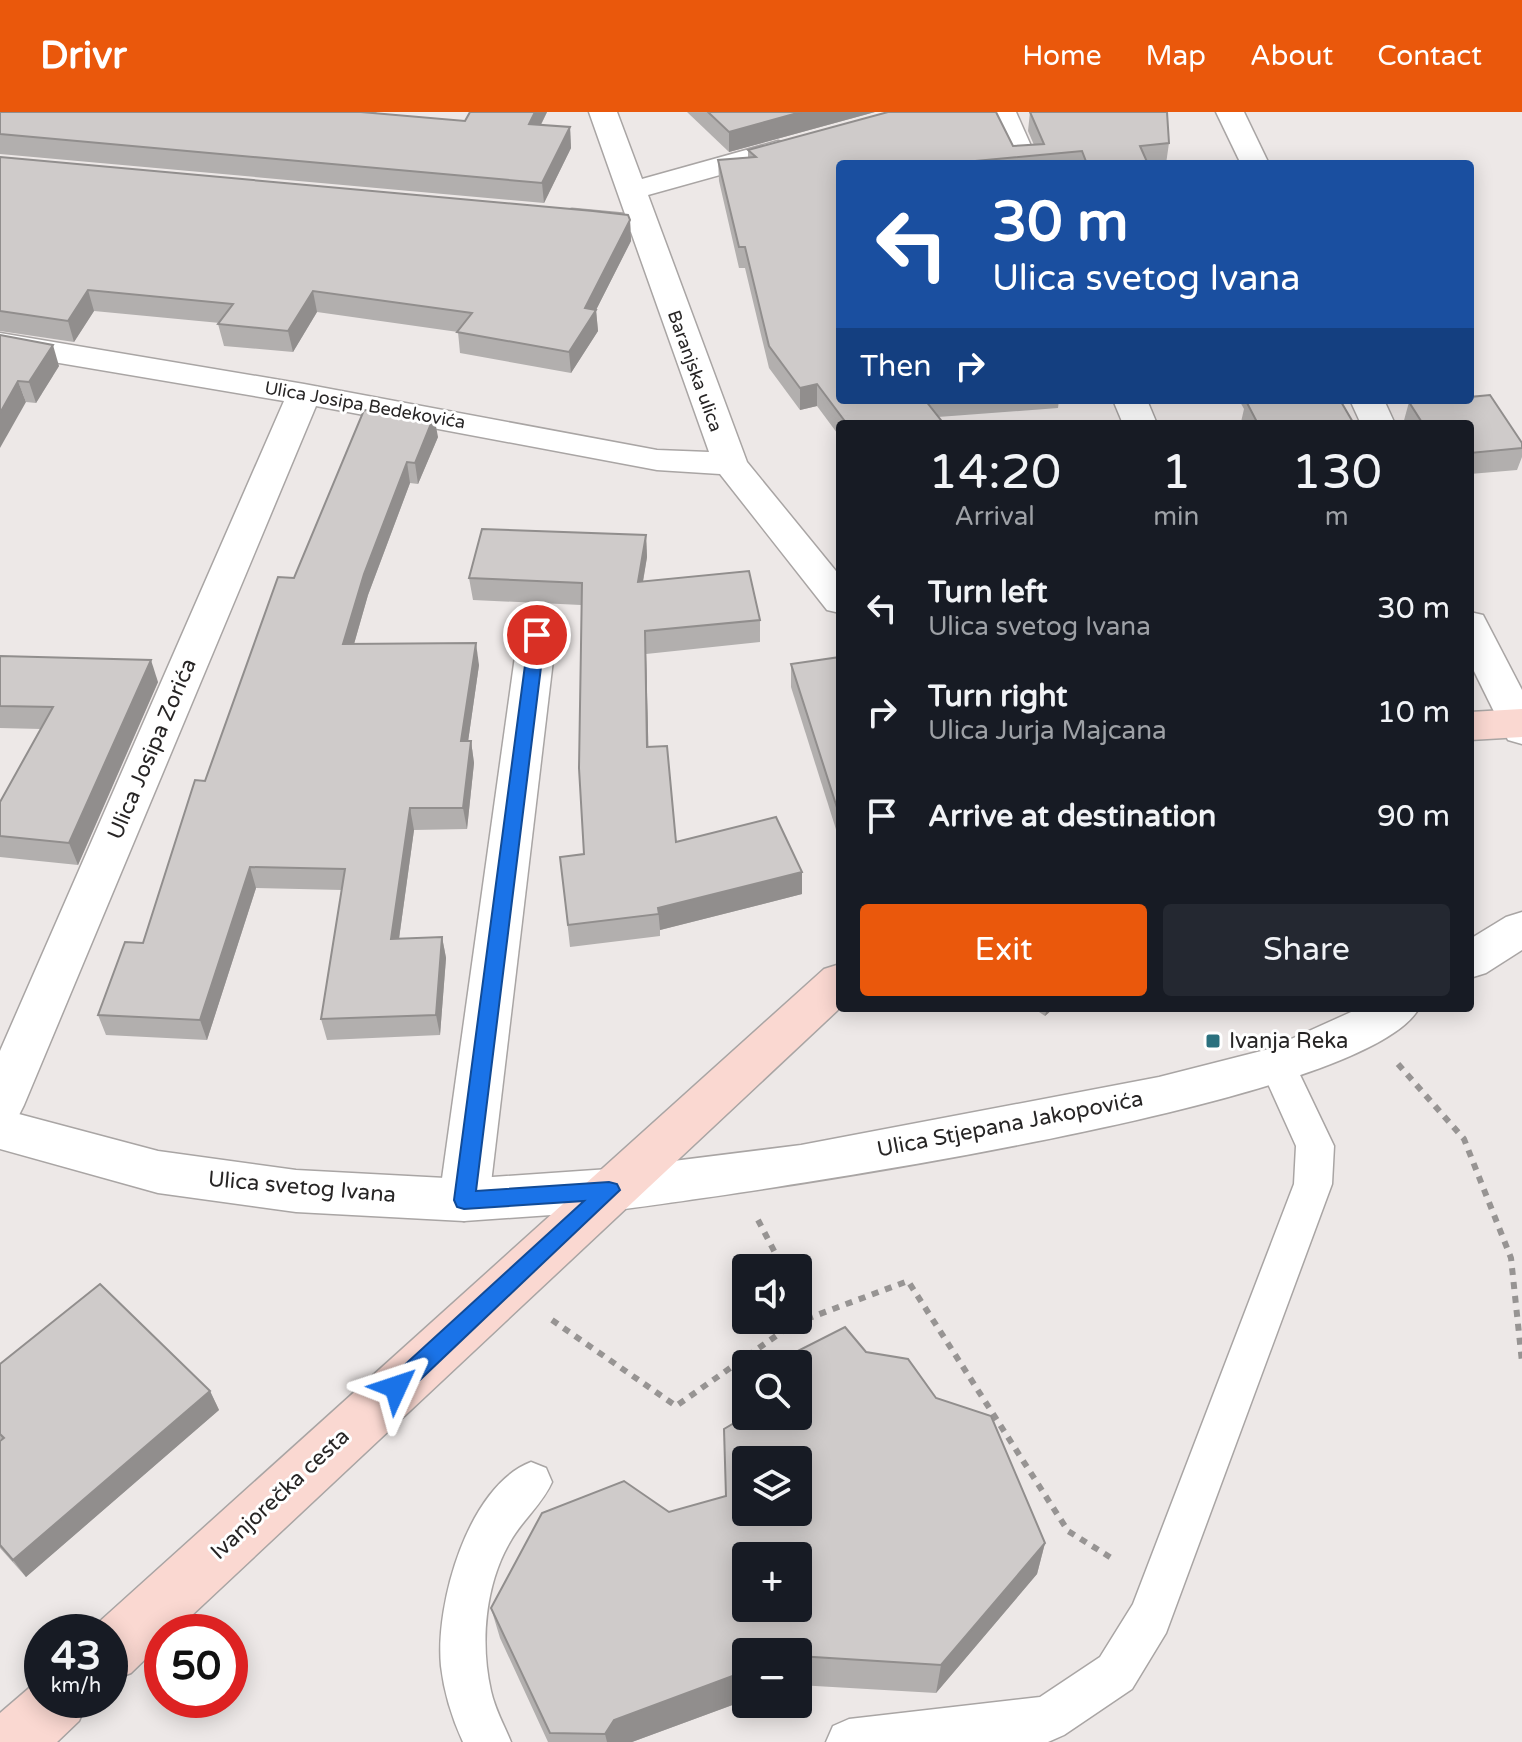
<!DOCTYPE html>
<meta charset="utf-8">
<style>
:root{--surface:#171b24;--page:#242831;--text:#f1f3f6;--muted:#9ea1a6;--accent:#ea580c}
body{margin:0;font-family:"Varela Round",sans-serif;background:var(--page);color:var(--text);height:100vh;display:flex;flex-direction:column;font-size:30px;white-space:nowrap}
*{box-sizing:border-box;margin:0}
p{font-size:26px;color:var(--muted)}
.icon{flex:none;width:44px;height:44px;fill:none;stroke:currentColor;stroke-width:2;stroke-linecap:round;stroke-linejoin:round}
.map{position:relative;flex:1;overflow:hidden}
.panel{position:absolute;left:836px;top:308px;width:638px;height:592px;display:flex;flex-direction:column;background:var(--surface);border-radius:8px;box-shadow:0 4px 20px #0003}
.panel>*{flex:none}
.top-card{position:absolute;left:836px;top:48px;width:638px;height:244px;border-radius:8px;box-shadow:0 4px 20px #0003;background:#1a4fa0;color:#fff;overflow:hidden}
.tools{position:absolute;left:732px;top:1142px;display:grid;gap:16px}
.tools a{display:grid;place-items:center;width:80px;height:80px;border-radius:8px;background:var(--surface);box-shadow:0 4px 20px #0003;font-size:40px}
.speed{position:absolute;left:24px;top:1502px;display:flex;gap:16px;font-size:40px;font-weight:700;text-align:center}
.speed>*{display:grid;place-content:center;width:104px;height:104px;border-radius:50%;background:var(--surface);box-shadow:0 4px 20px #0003;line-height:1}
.speed small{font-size:20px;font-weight:400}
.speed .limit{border:12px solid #d22;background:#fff;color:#111}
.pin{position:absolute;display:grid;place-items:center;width:68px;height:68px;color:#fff;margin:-34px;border:4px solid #fff;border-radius:50%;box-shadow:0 2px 8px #0007}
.me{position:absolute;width:88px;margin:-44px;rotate:48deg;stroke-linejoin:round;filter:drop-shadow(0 0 6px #0008)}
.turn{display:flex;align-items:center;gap:28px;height:168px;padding:0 24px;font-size:36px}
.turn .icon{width:104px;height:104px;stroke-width:2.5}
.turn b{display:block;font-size:56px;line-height:68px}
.then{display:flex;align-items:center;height:76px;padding:0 24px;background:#0003;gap:16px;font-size:30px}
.eta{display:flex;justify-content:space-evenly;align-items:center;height:136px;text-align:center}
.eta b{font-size:48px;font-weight:600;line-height:56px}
.primary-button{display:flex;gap:16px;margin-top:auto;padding:16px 24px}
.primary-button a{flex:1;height:92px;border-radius:8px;background:var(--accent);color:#fff;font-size:32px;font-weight:600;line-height:92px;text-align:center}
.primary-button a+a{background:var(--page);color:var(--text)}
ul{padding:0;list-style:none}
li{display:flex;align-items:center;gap:24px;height:104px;padding:0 24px}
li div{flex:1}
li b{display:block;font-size:30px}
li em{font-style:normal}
header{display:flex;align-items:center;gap:48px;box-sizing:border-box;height:112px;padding:0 40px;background:var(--accent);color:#fff}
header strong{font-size:38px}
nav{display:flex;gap:44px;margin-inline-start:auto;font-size:28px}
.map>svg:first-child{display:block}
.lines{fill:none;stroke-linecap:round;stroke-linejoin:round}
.service-casing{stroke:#a9a5a4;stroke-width:3}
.minor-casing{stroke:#a9a5a4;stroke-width:3}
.tertiary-casing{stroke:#a9a5a4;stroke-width:3}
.secondary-casing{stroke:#a9a5a4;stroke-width:3}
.path{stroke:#979493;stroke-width:6;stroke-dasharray:7 7;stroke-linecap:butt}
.service{fill:#fff;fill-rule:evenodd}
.minor{fill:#fff;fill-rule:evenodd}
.tertiary{fill:#fff;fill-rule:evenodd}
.secondary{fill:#fad8d1;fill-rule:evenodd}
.wall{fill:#b2afae}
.shaded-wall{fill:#918e8d}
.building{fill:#cfcbca;stroke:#918e8d;stroke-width:2;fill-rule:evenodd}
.route{fill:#1a73e8;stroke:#114b97;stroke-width:2}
.poi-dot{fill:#2a707e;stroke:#fff;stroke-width:3}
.labels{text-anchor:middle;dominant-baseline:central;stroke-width:6;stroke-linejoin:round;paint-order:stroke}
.far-street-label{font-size:18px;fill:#272525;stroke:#fff}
.street-label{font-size:22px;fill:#272525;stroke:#fff}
.poi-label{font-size:22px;fill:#272525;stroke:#fff;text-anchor:start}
</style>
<header>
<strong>Drivr</strong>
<nav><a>Home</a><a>Map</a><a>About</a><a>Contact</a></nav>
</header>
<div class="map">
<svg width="1522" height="1630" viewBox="0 0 1522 1630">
<rect width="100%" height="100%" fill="#ede8e7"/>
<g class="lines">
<defs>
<g id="service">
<polygon points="1278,939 1291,944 1334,1034 1332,1072 1166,1521 1132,1577 1064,1623 1048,1630 826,1630 833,1614 849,1607 1040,1585 1100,1545 1133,1492 1294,1072 1296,1034 1260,954 1265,944"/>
<path d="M 531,1350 L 546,1356 L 552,1370 C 542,1393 522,1408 510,1430 C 485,1473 480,1531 491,1579 C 495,1597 504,1613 511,1630 L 463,1630 C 452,1606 444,1580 441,1554 C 435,1492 468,1374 531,1350 Z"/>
</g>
<g id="minor">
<polygon points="589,0 617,0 642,67 778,29 788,32 792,38 788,44 648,83 747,350 840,464 840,501 827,498 720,362 657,358 316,294 24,993 17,1007 0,1012 0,939 284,289 0,241 0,221 304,272 657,338 709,340 631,120 561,112 557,106 561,100 572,97 625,102"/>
<polygon points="988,0 1016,0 1039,52 1011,52"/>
<polygon points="1216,0 1244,0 1269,52 1241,52"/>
<polygon points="1113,288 1147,288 1157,312 1123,312"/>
<polygon points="1350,288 1384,288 1395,312 1361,312"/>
<polygon points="1470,500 1483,503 1522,578 1522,632 1508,628 1470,551"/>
<polygon points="537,511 550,514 556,523 489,1088 481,1103 464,1109 447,1103 439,1088 518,523 524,514"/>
<polygon points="1522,800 1522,838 1486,861 1470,866 1470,827 1506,805"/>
<path d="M 1360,896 L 1419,896 C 1366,995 738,1082 609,1099 L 592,1093 L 584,1078 L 592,1063 L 609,1057 L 801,1033 L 1159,965 L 1269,937 Z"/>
</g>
<polygon id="tertiary" points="0,997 158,1039 296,1058 464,1067 609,1057 626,1063 634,1078 626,1093 609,1099 464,1109 296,1100 158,1081 0,1037"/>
<g id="secondary">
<polygon points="1522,597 1522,625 1470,628 1470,600"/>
<polygon points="840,852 840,896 174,1520 162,1520 162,1531 131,1561 110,1569 110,1520 89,1519 824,857"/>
<polygon points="42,1565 42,1588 88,1588 79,1609 57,1630 0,1630 0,1601"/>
</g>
</defs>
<!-- service casing -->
<use href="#service" class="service-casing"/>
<!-- minor casing -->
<use href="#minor" class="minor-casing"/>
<!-- tertiary casing -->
<use href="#tertiary" class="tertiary-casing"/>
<!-- secondary casing -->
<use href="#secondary" class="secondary-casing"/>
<!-- path -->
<g class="path">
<polyline points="1398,952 1464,1027 1511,1146 1522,1250"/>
<polyline points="758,1108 783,1156"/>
<polyline points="798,1185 809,1206"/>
<polyline points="552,1208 676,1294 793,1212 908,1169 1068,1419 1113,1447"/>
</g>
<!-- service -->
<use href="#service" class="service"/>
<!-- minor -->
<use href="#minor" class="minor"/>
<!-- tertiary -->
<use href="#tertiary" class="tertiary"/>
<!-- secondary -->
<use href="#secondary" class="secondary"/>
</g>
<!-- wall -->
<g class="wall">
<polygon points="0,0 377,0 376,1 465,9 470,0 547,0 541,13 570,15 571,36 544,91 0,42"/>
<polygon points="687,0 875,0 729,40"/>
<polygon points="1030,0 1169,31 1166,52 840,52 840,288 1059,288 1058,296 938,305 944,312 840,312 840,325 817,294 800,298 769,256 745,156 739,156 719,69 718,48 748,45 748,38 1013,34 1034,33 1028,19"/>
<polygon points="0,45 630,108 631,129 596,198 598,219 571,261 460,241 458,220 317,200 293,240 224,234 218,212 220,211 94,199 74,230 0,219"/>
<polygon points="0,223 59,254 36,291 26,290"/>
<polygon points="1239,288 1340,288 1354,312 1242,312 1241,310 1244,297"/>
<polygon points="1409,290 1522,331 1522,345 1517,358 1470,362 1470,312 1403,312"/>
<polygon points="364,298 438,325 418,372 410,371 368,483 354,532 479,553 468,629 471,629 474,651 467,717 414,718 399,827 442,825 446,846 440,923 327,928 321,907 342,778 256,776 207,928 106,923 98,903 143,831 205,669 294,466"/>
<polygon points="646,423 647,445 643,470 760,508 760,530 646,542 648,635 676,730 802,782 660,818 660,824 570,835 560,745 584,742 581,493 473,488 469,466"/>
<polygon points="0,544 158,570 78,753 0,745 0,690 41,617 0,616"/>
<polygon points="840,545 840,730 791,575 791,552"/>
<polygon points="1033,896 1054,896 1045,904"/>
<polygon points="866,1240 936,1286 1045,1431 1037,1462 936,1581 798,1573 798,1540 746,1540 746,1588 632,1630 548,1630 500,1526 491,1496 669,1400 726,1384 798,1304 798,1252 774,1252 774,1251"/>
<polygon points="0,1252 210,1279 219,1298 26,1465 0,1436 0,1329 1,1328 0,1327"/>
</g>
<!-- shaded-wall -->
<g class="shaded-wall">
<polygon points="535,0 547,0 531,32 529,12"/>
<polygon points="801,0 875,0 729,40 729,20"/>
<polygon points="570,15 571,36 544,91 542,71"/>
<polygon points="630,108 631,129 596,198 598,219 571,261 569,240 585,196"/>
<polygon points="88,178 94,199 74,230 68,209"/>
<polygon points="313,179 317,200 293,240 288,219"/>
<polygon points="53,233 59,254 36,291 29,270"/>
<polygon points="18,269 26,290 0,336 0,301"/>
<polygon points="817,272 817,294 800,298 800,276"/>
<polygon points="434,304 438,325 418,372 415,351"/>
<polygon points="407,350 410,371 368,483 348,553 343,532 364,462"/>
<polygon points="646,423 647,445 639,492 638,470"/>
<polygon points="645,519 646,542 649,657 647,635"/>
<polygon points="476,531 479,553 465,651 461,629"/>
<polygon points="151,548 158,570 78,753 69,731"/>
<polygon points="471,629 474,651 467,717 463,696"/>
<polygon points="410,696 414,718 396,848 391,827"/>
<polygon points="250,755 256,776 207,928 200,908"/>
<polygon points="802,760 802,782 660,818 658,796"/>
<polygon points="442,825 446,846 440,923 436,903"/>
<polygon points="1047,896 1054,896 1045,904"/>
<polygon points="210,1279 219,1298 26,1465 13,1448"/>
<polygon points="1045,1431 1037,1462 936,1581 941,1553"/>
<polygon points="746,1559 746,1588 632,1630 607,1630 605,1622 614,1608"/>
</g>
<!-- building -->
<g class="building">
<polygon points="0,0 361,0 465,9 470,0 535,0 529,12 570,15 542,71 0,22"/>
<polygon points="708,0 801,0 729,20"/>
<polygon points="888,0 996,0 1013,34 1044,32 1030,0 1167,0 1169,31 1140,34 1148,52 1087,52 1082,39 943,52 840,52 840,288 925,288 944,312 847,312 817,272 800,276 769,234 745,135 739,135 718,48 756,45 748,38"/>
<polygon points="0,45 593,99 628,103 630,108 585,196 596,198 569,240 457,220 472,201 313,179 288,219 218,212 233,192 88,178 68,209 0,199"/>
<polygon points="0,223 53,233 29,270 18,269 0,301"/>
<polygon points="1490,283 1522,331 1522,336 1470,341 1470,312 1423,312 1409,290 1430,288 1470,288 1470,285"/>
<polygon points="1340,288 1354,312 1258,312 1246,289"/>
<polygon points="364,298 434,304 415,351 407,350 364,462 343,532 476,531 461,629 471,629 463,696 410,696 391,827 442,825 436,903 321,907 345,757 250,755 200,908 98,903 125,830 143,831 195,668 205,669 278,465 294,466"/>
<polygon points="482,417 646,423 638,470 749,459 760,508 645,519 647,635 667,634 676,730 776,705 802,760 658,796 659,802 568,813 560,745 584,742 579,656 582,471 469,466"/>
<polygon points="0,544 151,548 69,731 0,724 0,690 53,595 0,594"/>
<polygon points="840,545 840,705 791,552"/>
<polygon points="100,1172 210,1279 13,1448 0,1433 0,1329 4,1326 0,1322 0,1252"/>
<path d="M 845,1215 L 866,1240 L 908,1247 L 936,1286 L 991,1304 L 1045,1431 L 941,1553 L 798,1544 L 798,1540 L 746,1540 L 746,1559 L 614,1608 L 605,1622 L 550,1621 L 491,1496 L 542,1401 L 624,1369 L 669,1400 L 726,1384 L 724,1317 L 746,1304 L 798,1304 L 798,1252 L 775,1252 L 774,1251 ZM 746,1348 L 798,1348 L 798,1400 L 746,1400 ZM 746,1444 L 798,1444 L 798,1496 L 746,1496 Z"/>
</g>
<!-- route -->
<polygon class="route" points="537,517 545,523 476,1079 609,1070 617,1072 620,1078 404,1283 396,1285 388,1283 385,1275 388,1268 584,1089 464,1097 457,1095 454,1088 529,523"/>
<!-- markers -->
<rect class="poi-dot" x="1205" y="921" width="16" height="16" rx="4"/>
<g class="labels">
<!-- far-street labels -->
<g class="far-street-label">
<text transform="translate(695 259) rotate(70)">Baranjska ulica</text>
<text transform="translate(365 293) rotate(10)">Ulica Josipa Bedekovića</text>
</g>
<!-- street labels -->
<g class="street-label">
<text transform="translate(152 637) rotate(-67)">Ulica Josipa Zorića</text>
<text transform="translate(1010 1012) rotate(-11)">Ulica Stjepana Jakopovića</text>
<text transform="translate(302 1075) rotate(5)">Ulica svetog Ivana</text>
<text transform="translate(280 1382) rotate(-43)">Ivanjorečka cesta</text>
</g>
<!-- poi labels -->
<g class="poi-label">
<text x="1229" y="929">Ivanja Reka</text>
</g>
</g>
</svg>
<div class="tools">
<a><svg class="icon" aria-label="sound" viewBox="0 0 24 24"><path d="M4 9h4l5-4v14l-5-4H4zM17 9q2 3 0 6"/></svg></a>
<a><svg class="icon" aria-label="search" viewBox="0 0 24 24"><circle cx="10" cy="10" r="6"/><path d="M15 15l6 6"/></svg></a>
<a><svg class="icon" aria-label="layers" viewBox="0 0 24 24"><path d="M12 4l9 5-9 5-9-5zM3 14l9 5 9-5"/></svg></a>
<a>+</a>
<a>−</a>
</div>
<div class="speed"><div>43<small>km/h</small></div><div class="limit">50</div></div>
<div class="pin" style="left:537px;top:523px;background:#d93025"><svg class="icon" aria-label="arrive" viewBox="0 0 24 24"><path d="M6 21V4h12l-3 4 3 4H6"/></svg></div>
<svg class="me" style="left:396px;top:1275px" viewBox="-20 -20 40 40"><path d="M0-17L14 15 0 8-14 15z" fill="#1a73e8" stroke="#fff" stroke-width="4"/></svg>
<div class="top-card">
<div class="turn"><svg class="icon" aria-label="left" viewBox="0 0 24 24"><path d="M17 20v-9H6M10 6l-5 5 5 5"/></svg><div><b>30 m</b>Ulica svetog Ivana</div></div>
<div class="then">Then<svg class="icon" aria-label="right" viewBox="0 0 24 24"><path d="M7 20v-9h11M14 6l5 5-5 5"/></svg></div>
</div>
<section class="panel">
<div class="eta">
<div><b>14:20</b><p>Arrival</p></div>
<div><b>1</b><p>min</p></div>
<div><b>130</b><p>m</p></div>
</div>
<ul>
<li><svg class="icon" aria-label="left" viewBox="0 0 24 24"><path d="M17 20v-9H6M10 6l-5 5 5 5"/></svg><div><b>Turn left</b><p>Ulica svetog Ivana</p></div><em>30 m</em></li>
<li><svg class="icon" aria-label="right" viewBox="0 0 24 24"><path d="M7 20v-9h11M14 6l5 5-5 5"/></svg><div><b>Turn right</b><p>Ulica Jurja Majcana</p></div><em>10 m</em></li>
<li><svg class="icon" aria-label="arrive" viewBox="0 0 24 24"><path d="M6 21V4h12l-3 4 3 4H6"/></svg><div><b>Arrive at destination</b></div><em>90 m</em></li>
</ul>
<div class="primary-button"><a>Exit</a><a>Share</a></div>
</section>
</div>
